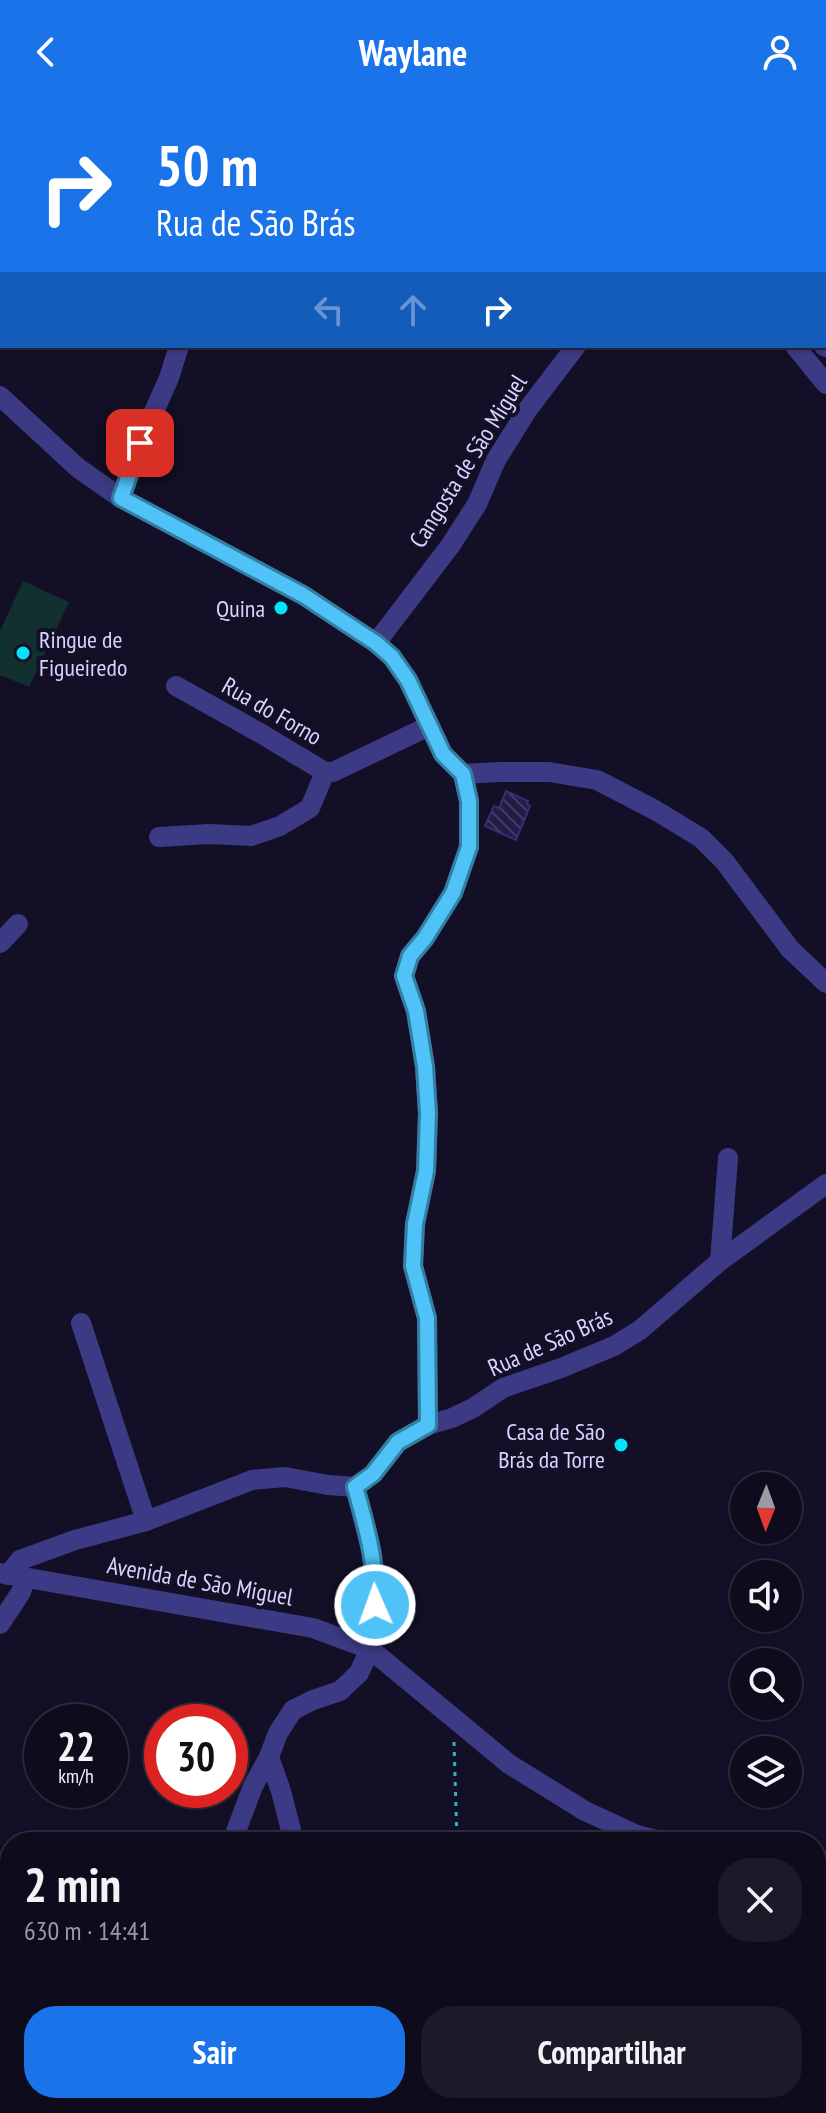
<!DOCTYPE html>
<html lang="pt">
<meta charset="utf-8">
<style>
:root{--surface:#0e0b1c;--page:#1c1929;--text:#f1f3f6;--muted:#9b9ba3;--line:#2e2b3b;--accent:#1a73e8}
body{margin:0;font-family:"PT Sans Narrow",sans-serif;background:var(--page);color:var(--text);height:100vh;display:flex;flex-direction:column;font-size:30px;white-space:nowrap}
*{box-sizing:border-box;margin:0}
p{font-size:26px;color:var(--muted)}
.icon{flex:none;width:44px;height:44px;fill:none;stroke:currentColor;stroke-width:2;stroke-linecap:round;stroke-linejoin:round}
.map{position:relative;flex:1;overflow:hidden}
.details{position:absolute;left:0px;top:1728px;width:826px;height:282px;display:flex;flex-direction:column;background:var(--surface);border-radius:32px 32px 0 0;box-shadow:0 2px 6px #0004,0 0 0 2px var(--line)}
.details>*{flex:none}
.banner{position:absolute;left:0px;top:0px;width:826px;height:244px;box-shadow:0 2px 6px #0004,0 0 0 2px var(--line);background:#1a73e8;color:#fff;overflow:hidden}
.needle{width:52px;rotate:181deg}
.buttons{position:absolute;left:730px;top:1368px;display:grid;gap:16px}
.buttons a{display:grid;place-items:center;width:72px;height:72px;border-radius:50%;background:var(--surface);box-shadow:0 2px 6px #0004,0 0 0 2px var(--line);font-size:40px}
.speed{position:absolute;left:24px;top:1600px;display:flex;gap:16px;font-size:40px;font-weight:700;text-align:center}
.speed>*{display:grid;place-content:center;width:104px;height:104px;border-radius:50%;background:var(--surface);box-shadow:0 2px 6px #0004,0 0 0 2px var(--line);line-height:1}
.speed small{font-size:20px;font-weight:400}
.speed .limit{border:12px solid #d22;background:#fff;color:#111}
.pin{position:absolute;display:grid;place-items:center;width:68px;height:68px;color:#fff;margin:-34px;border-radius:16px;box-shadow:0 4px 12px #0006}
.me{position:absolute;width:88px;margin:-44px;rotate:358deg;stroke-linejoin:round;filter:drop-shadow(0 0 6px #0008)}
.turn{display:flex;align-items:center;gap:28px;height:168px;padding:0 24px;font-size:36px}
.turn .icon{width:104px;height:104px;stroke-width:2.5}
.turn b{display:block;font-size:56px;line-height:68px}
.lanes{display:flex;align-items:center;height:76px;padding:0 24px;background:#0003;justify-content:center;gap:40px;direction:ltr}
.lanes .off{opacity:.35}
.round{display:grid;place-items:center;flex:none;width:84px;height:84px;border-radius:32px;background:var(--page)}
.head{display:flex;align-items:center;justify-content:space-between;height:136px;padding:0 24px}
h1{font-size:48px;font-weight:700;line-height:60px}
.button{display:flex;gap:16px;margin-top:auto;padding:16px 24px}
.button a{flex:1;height:92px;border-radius:32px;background:var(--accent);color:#fff;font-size:32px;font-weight:700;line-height:92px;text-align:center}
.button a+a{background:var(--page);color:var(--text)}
header{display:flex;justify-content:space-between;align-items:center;height:104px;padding:0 24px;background:var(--accent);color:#fff;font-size:36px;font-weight:700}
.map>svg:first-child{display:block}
.green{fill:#12302f}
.forest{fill:url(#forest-firs)}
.building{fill:url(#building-back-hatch);stroke:#3b2d73;stroke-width:2}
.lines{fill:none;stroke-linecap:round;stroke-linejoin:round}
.path{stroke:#2fb8b0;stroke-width:3;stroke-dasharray:4 6;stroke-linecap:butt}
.minor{stroke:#3d3a85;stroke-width:20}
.highway{stroke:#ff4fa3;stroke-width:24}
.route-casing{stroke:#337fa1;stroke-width:20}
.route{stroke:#4fc3f7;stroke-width:14}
.poi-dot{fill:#00e5ff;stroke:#130f26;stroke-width:3}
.labels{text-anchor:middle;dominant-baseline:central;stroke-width:8;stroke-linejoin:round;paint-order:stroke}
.street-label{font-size:24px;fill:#d9d4ff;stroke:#130f26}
.poi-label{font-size:24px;fill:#d9d4ff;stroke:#130f26;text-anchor:end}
</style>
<header><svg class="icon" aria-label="back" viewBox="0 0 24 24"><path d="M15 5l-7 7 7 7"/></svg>Waylane<svg class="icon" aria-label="person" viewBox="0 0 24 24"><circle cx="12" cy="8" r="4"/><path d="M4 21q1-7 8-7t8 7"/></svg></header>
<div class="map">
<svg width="826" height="2009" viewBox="0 0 826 2009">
<defs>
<pattern id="forest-firs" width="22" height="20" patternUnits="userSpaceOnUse" patternTransform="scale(2)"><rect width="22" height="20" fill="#12302f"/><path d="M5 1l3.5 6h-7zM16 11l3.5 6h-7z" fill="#344d4e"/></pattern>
<pattern id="building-back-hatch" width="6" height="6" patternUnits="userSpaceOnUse" patternTransform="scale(2)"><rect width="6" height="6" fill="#241b47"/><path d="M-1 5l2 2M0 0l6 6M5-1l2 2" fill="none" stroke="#433b63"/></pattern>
</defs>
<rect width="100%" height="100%" fill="#130f26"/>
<!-- green -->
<polygon class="green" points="23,477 69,498 29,583 0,571 0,527"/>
<!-- forest -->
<polygon class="forest" points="816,1780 826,1781 826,2009 451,2009 458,2000 816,2000"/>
<!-- building -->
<polygon class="building" points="506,687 528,697 527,700 530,702 516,736 485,722 494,702 499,704"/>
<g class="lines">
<!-- path -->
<g class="path">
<polyline points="454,1638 457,1738"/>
<polyline points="412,2000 414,2009"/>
</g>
<!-- minor -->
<g class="minor">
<polyline points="227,0 230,2"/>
<polyline points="553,0 557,2"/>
<polyline points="433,2 443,0"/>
<polyline points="795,242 826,280"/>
<polyline points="824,242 826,243"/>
<polyline points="0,292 78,364 121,394 303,491 376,539 392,553 408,576 443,650 463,670 469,697 469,743 453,789 425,834 410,852 404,872 416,907 425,963 428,1009 426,1067 415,1120 413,1162 427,1214 428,1321"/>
<polyline points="121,394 140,339 169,274 179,242"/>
<polyline points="376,539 450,442 477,400 496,356 528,305 576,242"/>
<polyline points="176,582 260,629 325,668 333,668 429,622"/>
<polyline points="463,670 500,668 549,668 597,676 655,706 701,734 725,758 790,845 826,879"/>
<polyline points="159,733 209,730 251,732 280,722 310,704 325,668"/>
<polyline points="0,839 18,820"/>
<polyline points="720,1157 728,1054"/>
<polyline points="81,1219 146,1417"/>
<polyline points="0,1469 313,1524 370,1545 509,1660 585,1707 637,1731 664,1738"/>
<polyline points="8,1471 20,1456 75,1436 146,1417 252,1376 285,1373 328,1381 355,1383 373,1370 398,1338 428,1321 452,1314 473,1304 503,1284 561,1264 614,1242 640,1226 720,1157 826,1080"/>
<polyline points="0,1520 21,1488 26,1474"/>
<polyline points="269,1653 281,1687 294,1738"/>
<polyline points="232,1738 253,1682 269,1653 278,1629 293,1606 313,1596 340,1587 359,1569 370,1545 374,1520 376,1482 372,1449 355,1383"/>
<polyline points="816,1773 826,1775"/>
<polyline points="221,2000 230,2009"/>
<polyline points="98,2009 103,2000"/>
</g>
<!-- highway -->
<g class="highway">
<polyline points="649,0 652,2"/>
<polyline points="726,0 730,2"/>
<polyline points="824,55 826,56"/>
<polyline points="824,82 826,83"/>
<polyline points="824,106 826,108"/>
<polyline points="824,128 826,129"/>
<polyline points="824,148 826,149"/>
<polyline points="824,172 826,174"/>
</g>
</g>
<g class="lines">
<defs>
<path id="route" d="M 140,339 L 121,394 L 303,491 L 376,539 L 392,553 L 408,576 L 443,650 L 463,670 L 469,697 L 469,743 L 453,789 L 425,834 L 410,852 L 404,872 L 416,907 L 425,963 L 428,1009 L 426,1067 L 415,1120 L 413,1162 L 427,1214 L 428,1321 L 398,1338 L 373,1370 L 355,1383 C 366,1421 377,1460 375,1501"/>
</defs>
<!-- route casing -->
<use href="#route" class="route-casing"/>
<!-- route -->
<use href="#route" class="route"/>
</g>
<!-- markers -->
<g class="poi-dot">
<circle cx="281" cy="504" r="8"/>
<circle cx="23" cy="549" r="8"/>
<circle cx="621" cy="1341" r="8"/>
</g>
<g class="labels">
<!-- street labels -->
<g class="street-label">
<text transform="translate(468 357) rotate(-58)">Cangosta de São Miguel</text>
<text transform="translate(272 607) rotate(30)">Rua do Forno</text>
<text transform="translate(550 1238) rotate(-24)">Rua de São Brás</text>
<text transform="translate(200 1477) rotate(10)">Avenida de São Miguel</text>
</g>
<!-- poi labels -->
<g class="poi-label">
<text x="265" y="504">Quina</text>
<text x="39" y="535" text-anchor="start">Ringue de<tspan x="39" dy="28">Figueiredo</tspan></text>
<text x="605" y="1327">Casa de São<tspan x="605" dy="28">Brás da Torre</tspan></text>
</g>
</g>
</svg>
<div class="buttons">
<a><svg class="needle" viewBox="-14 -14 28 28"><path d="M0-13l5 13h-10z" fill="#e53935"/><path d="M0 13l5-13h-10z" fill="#9b9ba3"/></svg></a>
<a><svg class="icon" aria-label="sound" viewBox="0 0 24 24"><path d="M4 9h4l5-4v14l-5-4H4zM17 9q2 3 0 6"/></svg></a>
<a><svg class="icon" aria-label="search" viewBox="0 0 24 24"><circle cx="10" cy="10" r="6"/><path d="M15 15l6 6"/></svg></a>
<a><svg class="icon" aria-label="layers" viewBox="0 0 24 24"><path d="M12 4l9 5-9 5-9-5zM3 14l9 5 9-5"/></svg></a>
</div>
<div class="speed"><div>22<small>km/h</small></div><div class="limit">30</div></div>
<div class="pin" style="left:140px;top:339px;background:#d93025"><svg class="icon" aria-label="arrive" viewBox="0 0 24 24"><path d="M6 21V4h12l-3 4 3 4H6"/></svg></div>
<svg class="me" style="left:375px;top:1501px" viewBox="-20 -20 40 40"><circle r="17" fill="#4fc3f7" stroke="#fff" stroke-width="3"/><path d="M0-11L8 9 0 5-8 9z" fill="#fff"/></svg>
<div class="banner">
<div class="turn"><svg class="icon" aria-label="right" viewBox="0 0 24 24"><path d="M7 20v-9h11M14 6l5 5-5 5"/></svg><div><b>50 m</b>Rua de São Brás</div></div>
<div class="lanes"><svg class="icon off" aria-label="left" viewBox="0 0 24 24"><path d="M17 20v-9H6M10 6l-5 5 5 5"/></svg><svg class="icon off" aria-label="ahead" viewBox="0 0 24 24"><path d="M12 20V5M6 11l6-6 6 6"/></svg><svg class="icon" aria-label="right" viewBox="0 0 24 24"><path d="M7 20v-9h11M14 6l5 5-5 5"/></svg></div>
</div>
<section class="details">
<div class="head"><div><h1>2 min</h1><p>630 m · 14:41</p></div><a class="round"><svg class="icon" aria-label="close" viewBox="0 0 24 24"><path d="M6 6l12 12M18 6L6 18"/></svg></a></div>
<div class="button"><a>Sair</a><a>Compartilhar</a></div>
</section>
</div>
